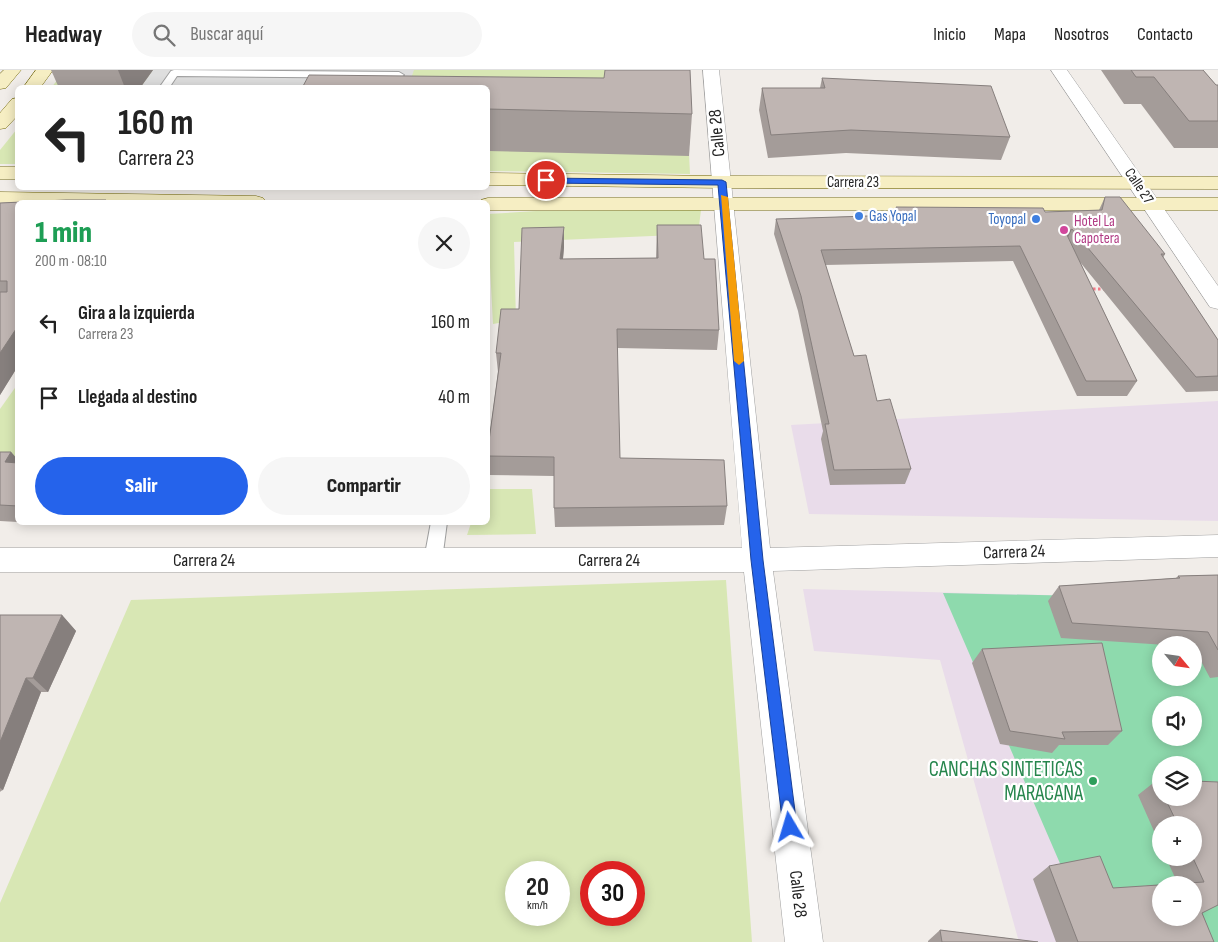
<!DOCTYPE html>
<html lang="es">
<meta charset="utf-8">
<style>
:root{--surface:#fff;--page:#f6f6f6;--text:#222;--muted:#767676;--line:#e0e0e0;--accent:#2563eb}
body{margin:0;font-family:"Sofia Sans Condensed",sans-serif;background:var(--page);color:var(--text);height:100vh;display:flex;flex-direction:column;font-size:19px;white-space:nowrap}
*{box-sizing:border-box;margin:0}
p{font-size:16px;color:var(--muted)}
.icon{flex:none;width:28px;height:28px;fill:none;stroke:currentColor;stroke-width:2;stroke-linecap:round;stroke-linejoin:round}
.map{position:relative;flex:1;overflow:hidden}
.details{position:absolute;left:15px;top:130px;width:475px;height:325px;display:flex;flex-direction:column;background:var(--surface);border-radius:8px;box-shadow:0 2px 12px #0003}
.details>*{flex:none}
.banner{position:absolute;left:15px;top:15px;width:475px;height:105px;border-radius:8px;box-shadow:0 2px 12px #0003;background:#fff;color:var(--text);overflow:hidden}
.needle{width:32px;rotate:119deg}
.buttons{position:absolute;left:1152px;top:566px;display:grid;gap:10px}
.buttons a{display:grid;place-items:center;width:50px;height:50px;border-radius:50%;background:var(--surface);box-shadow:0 2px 12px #0003;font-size:25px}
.speed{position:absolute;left:505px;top:791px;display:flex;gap:10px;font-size:25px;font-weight:700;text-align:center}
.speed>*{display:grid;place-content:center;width:65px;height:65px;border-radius:50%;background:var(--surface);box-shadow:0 2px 12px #0003;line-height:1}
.speed small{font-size:12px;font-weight:400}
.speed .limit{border:8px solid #d22;background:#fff;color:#111}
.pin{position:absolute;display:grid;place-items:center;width:42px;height:42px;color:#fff;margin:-21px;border:2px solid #fff;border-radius:50%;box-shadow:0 1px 5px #0007}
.me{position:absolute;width:55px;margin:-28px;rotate:353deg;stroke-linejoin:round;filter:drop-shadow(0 0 4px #0008)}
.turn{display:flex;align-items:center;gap:18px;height:105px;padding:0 20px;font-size:22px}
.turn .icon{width:65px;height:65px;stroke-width:2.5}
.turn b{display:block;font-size:35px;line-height:42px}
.round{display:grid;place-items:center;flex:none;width:52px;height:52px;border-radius:26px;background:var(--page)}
.head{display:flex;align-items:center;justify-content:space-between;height:85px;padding:0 20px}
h1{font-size:30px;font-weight:800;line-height:38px;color:#1e9e55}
.action{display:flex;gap:10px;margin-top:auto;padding:10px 20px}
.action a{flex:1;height:58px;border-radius:30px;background:var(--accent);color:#fff;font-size:20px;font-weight:800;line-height:58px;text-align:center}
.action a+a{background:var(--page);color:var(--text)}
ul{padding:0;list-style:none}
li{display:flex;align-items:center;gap:15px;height:75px;padding:0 20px}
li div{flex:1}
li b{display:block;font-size:19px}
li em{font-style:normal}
header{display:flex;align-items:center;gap:30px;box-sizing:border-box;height:70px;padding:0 25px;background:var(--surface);border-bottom:1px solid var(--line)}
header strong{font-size:24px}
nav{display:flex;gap:28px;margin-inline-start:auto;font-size:18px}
.search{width:350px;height:45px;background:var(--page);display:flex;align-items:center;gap:12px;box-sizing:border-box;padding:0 18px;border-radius:28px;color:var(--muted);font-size:19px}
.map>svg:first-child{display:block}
.industrial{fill:#e9dcea;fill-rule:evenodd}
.grass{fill:#d8e7b4;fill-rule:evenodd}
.pitch{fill:#8edaad;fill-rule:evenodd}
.parking{fill:#dedede}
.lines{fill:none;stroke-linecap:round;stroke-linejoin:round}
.lane-casing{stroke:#9f9f9f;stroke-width:2}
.street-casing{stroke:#9f9f9f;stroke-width:1}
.secondary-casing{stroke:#756a0d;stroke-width:1}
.path{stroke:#f17b87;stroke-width:3;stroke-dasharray:2.5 2.5;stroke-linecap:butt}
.lane{fill:#fff;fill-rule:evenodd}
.street{fill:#fff;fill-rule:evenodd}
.secondary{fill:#f6eec3;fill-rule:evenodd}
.wall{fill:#a49c99}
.shaded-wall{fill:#867f7d}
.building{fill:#bfb5b2;stroke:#867f7d;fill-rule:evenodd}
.route{fill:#2563eb;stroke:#184099}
.slow{fill:#f59e0b}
.shop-dot{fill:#3f7fe0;stroke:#fff;stroke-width:2}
.hotel-dot{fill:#d1479c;stroke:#fff;stroke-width:2}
.leisure-dot{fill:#2e9e5b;stroke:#fff;stroke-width:2}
.labels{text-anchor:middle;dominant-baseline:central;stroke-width:4.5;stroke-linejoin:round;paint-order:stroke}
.far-street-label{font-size:15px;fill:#222;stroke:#fff}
.far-shop-label{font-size:15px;fill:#366cbe;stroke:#fff;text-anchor:start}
.far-hotel-label{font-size:15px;fill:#b23c85;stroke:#fff;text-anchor:start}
.street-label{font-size:18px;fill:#222;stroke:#fff}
.near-leisure-label{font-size:21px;fill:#27864d;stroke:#fff;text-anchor:end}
</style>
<header>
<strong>Headway</strong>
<div class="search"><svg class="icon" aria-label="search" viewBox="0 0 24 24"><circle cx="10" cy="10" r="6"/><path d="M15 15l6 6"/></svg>Buscar aquí</div>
<nav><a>Inicio</a><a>Mapa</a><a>Nosotros</a><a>Contacto</a></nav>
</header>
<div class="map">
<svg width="1218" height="872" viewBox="0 0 1218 872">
<rect width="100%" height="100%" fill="#f1ede9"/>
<!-- industrial -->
<g class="industrial">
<polygon points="1218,331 1218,451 809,444 791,355"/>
<path d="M 803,519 L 1218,529 L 1218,872 L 1019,872 L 940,590 L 814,581 ZM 1161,575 L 1194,575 L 1194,608 L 1161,608 ZM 1161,635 L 1194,635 L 1194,668 L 1161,668 ZM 1161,695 L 1194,695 L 1194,728 L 1161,728 ZM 1161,755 L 1194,755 L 1194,788 L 1161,788 ZM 1161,815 L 1194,815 L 1194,848 L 1161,848 Z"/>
</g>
<!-- grass -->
<g class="grass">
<polygon points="65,0 685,0 690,104 488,101 488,18 51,18"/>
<polygon points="17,59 17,94 0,94 0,80"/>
<polygon points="701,140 698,164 514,172 516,250 493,254 490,197 488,197 488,144 536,141"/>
<polygon points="17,315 17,386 0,386 0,339"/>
<polygon points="488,419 532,419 536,464 467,465 471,453 488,452"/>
<path d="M 726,510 L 752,872 L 0,872 L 0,833 L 131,530 ZM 516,802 L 559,802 L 559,845 L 516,845 ZM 634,802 L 634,845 L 591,845 L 591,802 Z"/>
</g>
<!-- pitch -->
<path class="pitch" d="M 943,523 L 1218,529 L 1218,872 L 1094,872 ZM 1161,575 L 1194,575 L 1194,608 L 1161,608 ZM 1161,635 L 1194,635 L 1194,668 L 1161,668 ZM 1161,695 L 1194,695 L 1194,728 L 1161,728 ZM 1161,755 L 1194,755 L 1194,788 L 1161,788 ZM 1161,815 L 1194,815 L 1194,848 L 1161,848 Z"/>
<!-- parking -->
<polygon class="parking" points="153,0 414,0 408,17 140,18"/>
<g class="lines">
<defs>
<g id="lane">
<polygon points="174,0 399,2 404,5 399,8 177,6 169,18 159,18 171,1"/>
<polygon points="431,452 447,452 442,490 439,495 433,497 427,495 424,490"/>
</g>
<g id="street">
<polygon points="703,0 719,0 770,478 1218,465 1218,487 773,501 823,872 785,872 744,502 0,502 0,478 742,478"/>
<polygon points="1051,0 1067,0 1218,216 1218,239 1210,237"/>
</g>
<g id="secondary">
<polygon points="4,0 21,0 6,18 0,19 0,4"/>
<polygon points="36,0 53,0 40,18 23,18"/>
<polygon points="18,28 18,45 6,58 0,59 0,43 12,29"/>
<rect x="0" y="97" width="18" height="12"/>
<polygon points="488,103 722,106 1218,107 1218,119 722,118 488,115"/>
<polygon points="0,122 256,126 263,128 266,132 0,134"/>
<polygon points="488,128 1218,128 1218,140 488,140 488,132 479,132 481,130"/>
</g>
</defs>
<!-- lane casing -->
<use href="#lane" class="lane-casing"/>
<!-- street casing -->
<use href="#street" class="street-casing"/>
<!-- secondary casing -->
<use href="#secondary" class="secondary-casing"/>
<!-- path -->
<polyline class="path" points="1088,219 1104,219"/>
<!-- lane -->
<use href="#lane" class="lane"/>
<!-- street -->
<use href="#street" class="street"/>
<!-- secondary -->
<use href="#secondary" class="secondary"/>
</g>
<!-- wall -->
<g class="wall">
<polygon points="51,0 153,0 140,18 59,18"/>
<polygon points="1101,0 1203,0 1216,15 1218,15 1218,78 1174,78 1141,34 1124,34"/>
<polygon points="822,8 1010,67 1001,90 846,83 768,88 759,40 762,18 820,18"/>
<polygon points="488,18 692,44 689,86 488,81"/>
<polygon points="1105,127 1165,184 1163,188 1218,270 1218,321 1186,322 1080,192 1137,311 1127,326 1077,326 1013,191 825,195 854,286 877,331 911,399 905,414 830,415 821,369 823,361 798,241 774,164 776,149 894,145 896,137 1045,142 1099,140"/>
<polygon points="18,132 18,296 0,325 0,133"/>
<polygon points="657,155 704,189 719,260 717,280 617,278 620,388 727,436 724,455 555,457 554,438 554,406 489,405 488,393 488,378 498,302 496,283 564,157 564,177 563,189 656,188"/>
<polygon points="0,382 11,382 18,390 18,452 0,451"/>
<polygon points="39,452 111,452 65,453"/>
<polygon points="1218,505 1218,607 1210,608 1194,578 1194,575 1166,575 1061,568 1048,531 1059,516 1176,508 1178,506"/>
<polygon points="0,545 62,545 76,561 48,622 41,622 3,720 1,721 0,722"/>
<polygon points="982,579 1122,661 1108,675 1059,675 1052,683 1000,674 972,593"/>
<polygon points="1157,710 1161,710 1161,728 1194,728 1218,712 1202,843 1214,872 1056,872 1033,809 1049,796 1113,818 1178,814 1166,788 1194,788 1194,755 1161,755 1161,777 1138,725"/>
<polygon points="940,860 1038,872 928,872 928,871"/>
</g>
<!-- shaded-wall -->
<g class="shaded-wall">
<polygon points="118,0 153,0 140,18 125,18"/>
<polygon points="564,157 564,177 561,209 560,189"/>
<polygon points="1072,159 1065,174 1066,163"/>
<polygon points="18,256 18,296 0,325 0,283"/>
<polygon points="11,382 18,390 18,408 5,392"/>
<polygon points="62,545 76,561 48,622 33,608"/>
<polygon points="26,608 41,622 3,720 0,718 0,672"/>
</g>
<!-- building -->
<g class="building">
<polygon points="605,0 690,0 692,44 488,39 488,18 302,18 309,5 604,8"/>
<polygon points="1131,0 1203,0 1216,15 1218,15 1218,51 1189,51 1154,7 1136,7"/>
<polygon points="822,8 991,16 1010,67 851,60 771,65 762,18 825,18"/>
<polygon points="1105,127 1120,127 1165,184 1161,184 1218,270 1218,306 1196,307 1072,159 1066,163 1137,311 1086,311 1020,176 821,180 854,286 866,285 877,331 890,329 911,399 834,400 825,354 829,354 801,226 776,149 899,145 896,137 1043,138 1045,142 1102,140"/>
<polygon points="66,130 106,130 105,132 18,132 18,256 0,283 0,222 7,222 7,211 0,211 0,133"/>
<polygon points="657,155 701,155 704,189 715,189 719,260 617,259 620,388 724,390 727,436 554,438 554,387 488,386 488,378 501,283 496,283 501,239 519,239 522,158 564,157 560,189 658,188"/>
<polygon points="0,382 11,382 5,392 18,393 18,436 0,435"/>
<polygon points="1218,505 1218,580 1208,562 1072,553 1059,516 1180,508 1178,506"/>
<polygon points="0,545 62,545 33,608 26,608 0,672"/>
<polygon points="1102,573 1122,661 1062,662 1065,669 1010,661 982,579"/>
<polygon points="1157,710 1161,710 1161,719"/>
<path d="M 1194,711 L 1218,712 L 1218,835 L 1202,843 L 1214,872 L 1078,872 L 1049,796 L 1100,786 L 1113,818 L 1204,812 L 1193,788 L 1194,788 L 1194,755 L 1178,755 L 1165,728 L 1194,728 ZM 1161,815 L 1194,815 L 1194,848 L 1161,848 Z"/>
<polygon points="940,860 1038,872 942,872"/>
</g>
<!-- route -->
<polygon class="route" points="543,108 722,110 726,112 763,490 797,757 795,763 790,765 785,763 783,757 751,490 718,115 546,113 543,112"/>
<!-- slow -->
<polygon class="slow" points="721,125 728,127 744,291 739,295 734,291"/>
<!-- markers -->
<g class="shop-dot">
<circle cx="859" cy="146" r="5"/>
<circle cx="1036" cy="149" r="5"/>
</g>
<circle class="hotel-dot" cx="1064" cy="160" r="5"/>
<circle class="leisure-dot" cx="1093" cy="711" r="5"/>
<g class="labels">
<!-- far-street labels -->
<g class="far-street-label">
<text x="853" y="112">Carrera 23</text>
<text transform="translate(1139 116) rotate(56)">Calle 27</text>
</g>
<!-- far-shop labels -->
<g class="far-shop-label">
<text x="869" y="146">Gas Yopal</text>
<text x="1026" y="149" text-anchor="end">Toyopal</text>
</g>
<!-- far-hotel labels -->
<g class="far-hotel-label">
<text x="1074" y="151">Hotel La<tspan x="1074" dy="17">Capotera</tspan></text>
</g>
<!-- street labels -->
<g class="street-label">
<text transform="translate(717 63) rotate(-95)">Calle 28</text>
<text transform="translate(1014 482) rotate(-2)">Carrera 24</text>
<text x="204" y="490">Carrera 24</text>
<text x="609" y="490">Carrera 24</text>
<text transform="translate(798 824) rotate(83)">Calle 28</text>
</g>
<!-- near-leisure labels -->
<g class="near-leisure-label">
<text x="1083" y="699">CANCHAS SINTETICAS<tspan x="1083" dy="24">MARACANA</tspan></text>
</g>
</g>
</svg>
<div class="buttons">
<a><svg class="needle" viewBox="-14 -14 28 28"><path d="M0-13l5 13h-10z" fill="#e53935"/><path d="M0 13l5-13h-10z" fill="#767676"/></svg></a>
<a><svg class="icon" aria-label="sound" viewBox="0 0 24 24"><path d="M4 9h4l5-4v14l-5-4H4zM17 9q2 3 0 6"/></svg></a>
<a><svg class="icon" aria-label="layers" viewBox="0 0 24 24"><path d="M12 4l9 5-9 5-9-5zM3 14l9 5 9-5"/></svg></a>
<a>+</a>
<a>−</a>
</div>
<div class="speed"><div>20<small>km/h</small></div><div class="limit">30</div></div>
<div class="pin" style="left:546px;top:110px;background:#d93025"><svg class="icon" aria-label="arrive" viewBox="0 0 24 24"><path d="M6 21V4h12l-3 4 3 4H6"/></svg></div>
<svg class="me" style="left:790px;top:757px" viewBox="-20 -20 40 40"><path d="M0-17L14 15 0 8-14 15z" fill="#2563eb" stroke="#fff" stroke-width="4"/></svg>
<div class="banner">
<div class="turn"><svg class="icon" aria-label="left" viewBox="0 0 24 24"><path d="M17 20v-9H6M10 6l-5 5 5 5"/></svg><div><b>160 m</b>Carrera 23</div></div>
</div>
<section class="details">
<div class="head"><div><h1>1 min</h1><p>200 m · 08:10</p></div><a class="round"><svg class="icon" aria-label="close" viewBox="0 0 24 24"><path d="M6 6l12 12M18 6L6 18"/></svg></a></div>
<ul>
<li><svg class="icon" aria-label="left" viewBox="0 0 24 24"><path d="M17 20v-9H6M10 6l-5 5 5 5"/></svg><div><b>Gira a la izquierda</b><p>Carrera 23</p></div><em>160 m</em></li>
<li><svg class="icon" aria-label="arrive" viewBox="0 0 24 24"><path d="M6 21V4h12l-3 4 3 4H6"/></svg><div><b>Llegada al destino</b></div><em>40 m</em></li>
</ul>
<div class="action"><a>Salir</a><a>Compartir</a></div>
</section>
</div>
